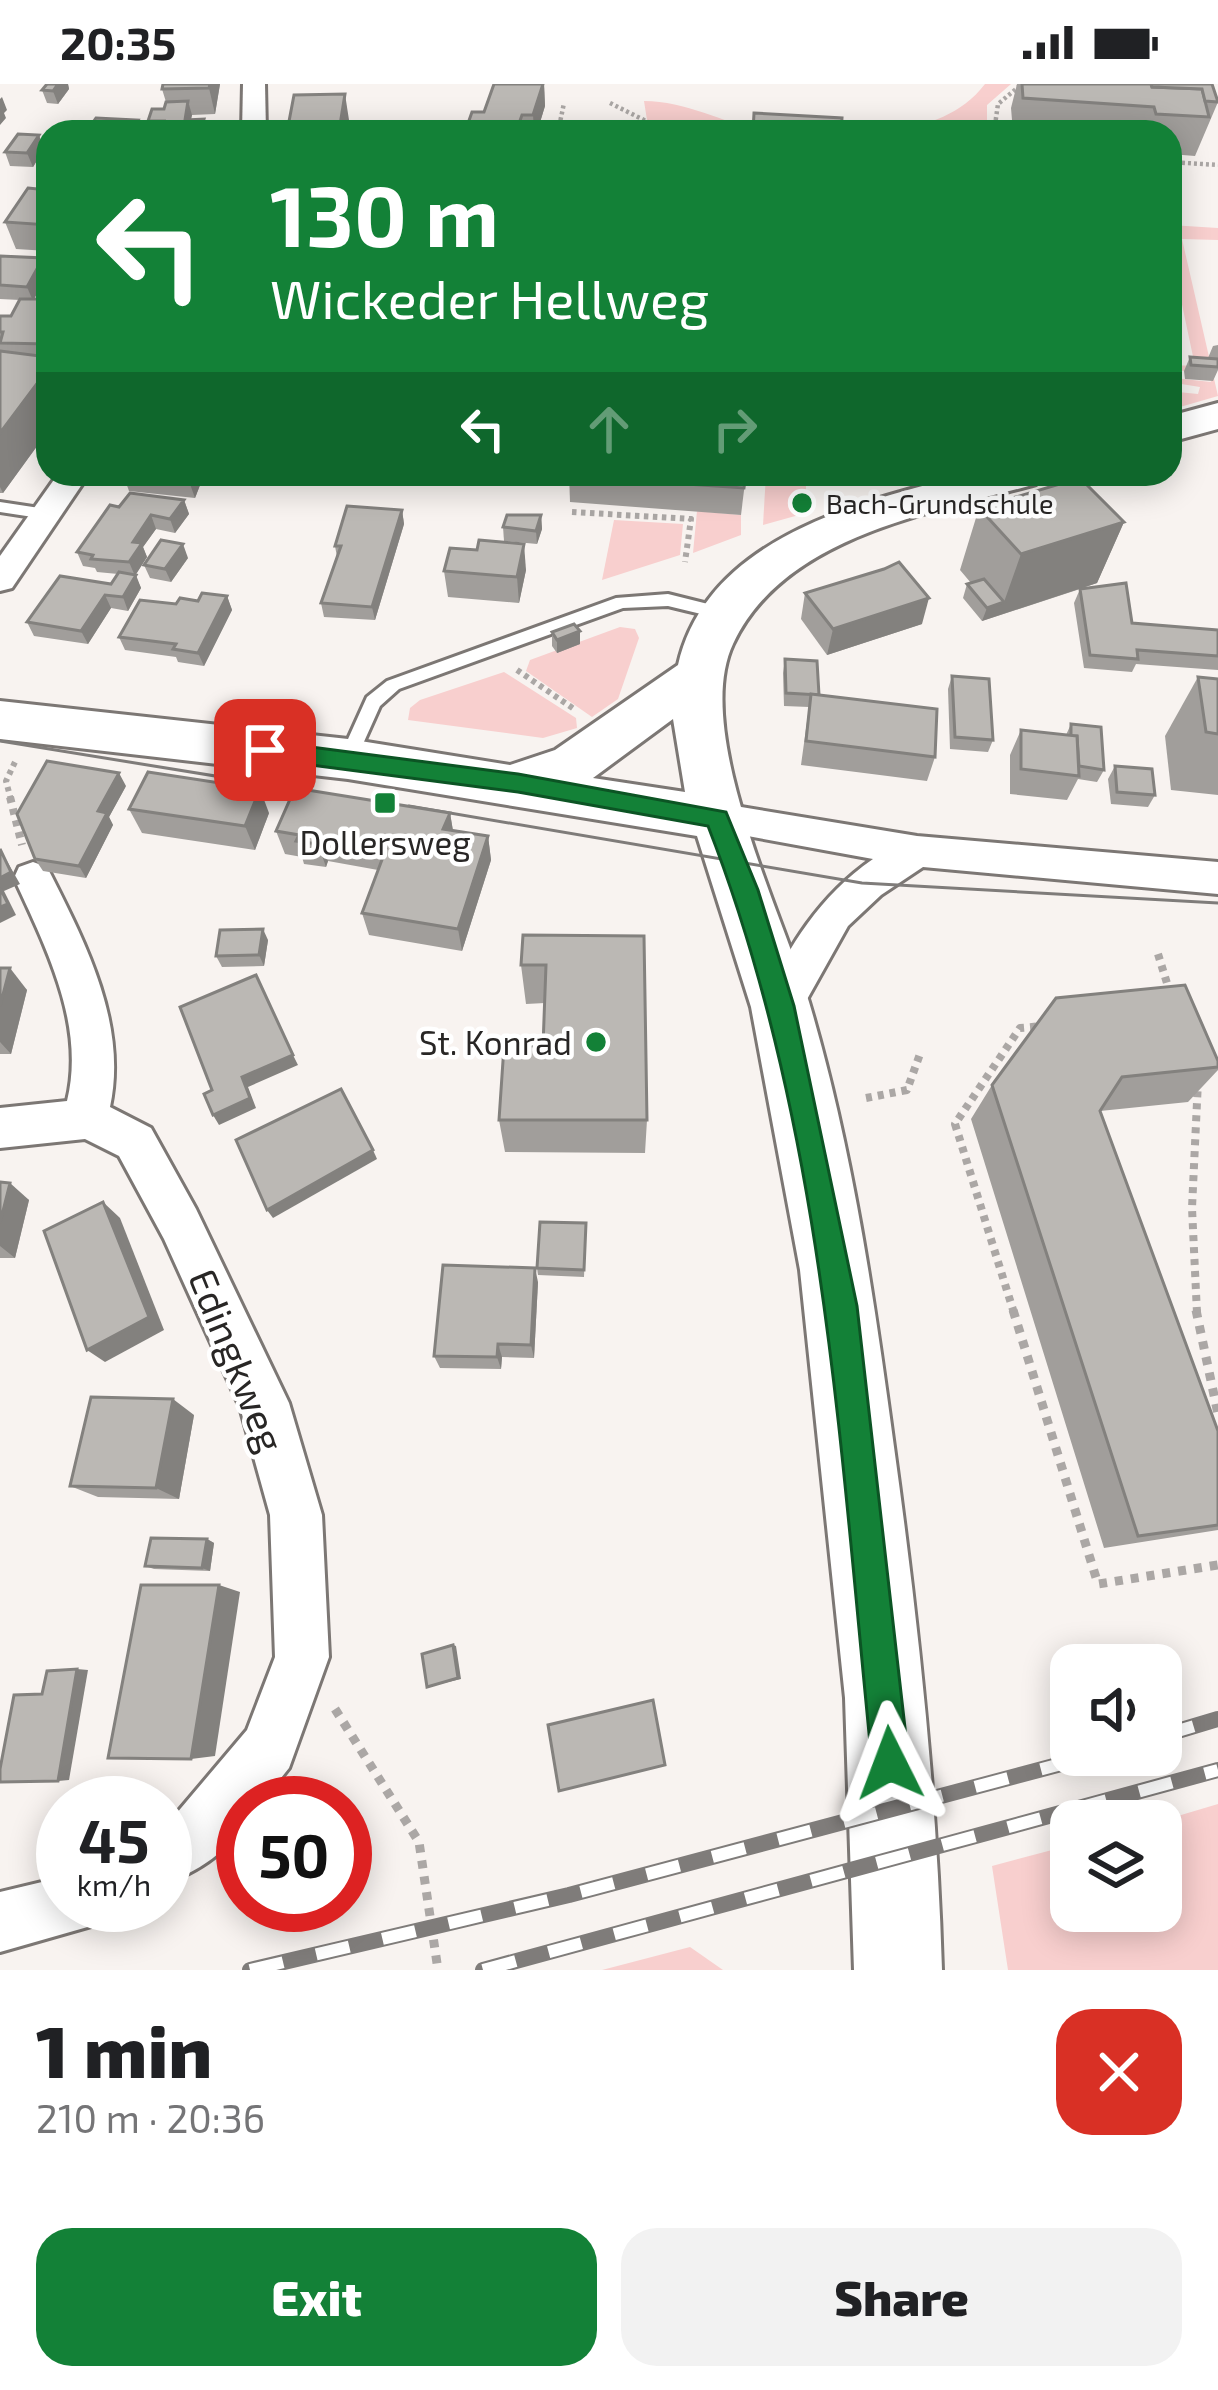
<!DOCTYPE html>
<meta charset="utf-8">
<style>
:root{--surface:#fff;--page:#f2f2f2;--text:#202124;--muted:#757577;--accent:#138137}
body{margin:0;font-family:"Exo 2",sans-serif;background:var(--page);color:var(--text);height:100vh;display:flex;flex-direction:column;font-size:45px;white-space:nowrap}
*{box-sizing:border-box;margin:0}
p{font-size:39px;color:var(--muted)}
.icon{flex:none;width:66px;height:66px;fill:none;stroke:currentColor;stroke-width:2;stroke-linecap:round;stroke-linejoin:round}
.map{position:relative;height:1886px;overflow:hidden}
.drawer{display:flex;flex-direction:column;background:var(--surface);flex:1}
.drawer>*{flex:none}
.top-card{position:absolute;left:36px;top:36px;width:1146px;height:366px;border-radius:36px;box-shadow:0 6px 30px #0003;background:#138137;color:#fff;overflow:hidden}
.buttons{position:absolute;left:1050px;top:1560px;display:grid;gap:24px}
.buttons a{display:grid;place-items:center;width:132px;height:132px;border-radius:24px;background:var(--surface);box-shadow:0 6px 30px #0003;font-size:60px}
.speed{position:absolute;left:36px;top:1692px;display:flex;gap:24px;font-size:60px;font-weight:700;text-align:center}
.speed>*{display:grid;place-content:center;width:156px;height:156px;border-radius:50%;background:var(--surface);box-shadow:0 6px 30px #0003;line-height:1}
.speed small{font-size:30px;font-weight:400}
.speed .limit{border:18px solid #d22;background:#fff;color:#111}
.pin{position:absolute;display:grid;place-items:center;width:102px;height:102px;color:#fff;margin:-51px;border-radius:24px;box-shadow:0 6px 18px #0006}
.me{position:absolute;width:132px;margin:-66px;rotate:357deg;stroke-linejoin:round;filter:drop-shadow(0 0 9px #0008)}
.turn{display:flex;align-items:center;gap:42px;height:252px;padding:0 36px;font-size:54px}
.turn .icon{width:156px;height:156px;stroke-width:2.5}
.turn b{display:block;font-size:84px;line-height:102px}
.lanes{display:flex;align-items:center;height:114px;padding:0 36px;background:#0003;justify-content:center;gap:60px;direction:ltr}
.lanes .off{opacity:.35}
.round{display:grid;place-items:center;flex:none;width:126px;height:126px;border-radius:36px;background:var(--page)}
.head{display:flex;align-items:center;justify-content:space-between;height:204px;padding:0 36px}
h1{font-size:72px;font-weight:800;line-height:90px}
.action{display:flex;gap:24px;margin-top:auto;padding:24px 36px}
.action a{flex:1;height:138px;border-radius:36px;background:var(--accent);color:#fff;font-size:48px;font-weight:800;line-height:138px;text-align:center}
.action a+a{background:var(--page);color:var(--text)}
.status{display:flex;justify-content:space-between;align-items:center;height:84px;padding:0 60px;background:var(--surface);direction:ltr}
.status svg{height:33px;fill:currentColor}
.map>svg:first-child{display:block}
.green{fill:#f8cfce}
.lines{fill:none;stroke-linecap:round;stroke-linejoin:round}
.lane-casing{stroke:#7c7774;stroke-width:6}
.street-casing{stroke:#7c7774;stroke-width:6}
.secondary-casing{stroke:#7c7774;stroke-width:6}
.path-far3{stroke:#aba7a5;stroke-width:4.5;stroke-dasharray:3 3;stroke-linecap:butt}
.path-far2{stroke:#aba7a5;stroke-width:6;stroke-dasharray:4.5 4.5;stroke-linecap:butt}
.path-far1{stroke:#aba7a5;stroke-width:8;stroke-dasharray:6 6;stroke-linecap:butt}
.path{stroke:#aba7a5;stroke-width:9;stroke-dasharray:8 8;stroke-linecap:butt}
.lane{fill:#fff;fill-rule:evenodd}
.street{fill:#fff;fill-rule:evenodd}
.secondary{fill:#fff;fill-rule:evenodd}
.tram{stroke:#7f7c7a;stroke-width:3}
.rail-casing{stroke:#7f7c7a;stroke-width:16}
.rail{stroke:#fff;stroke-width:12;stroke-dasharray:34;stroke-linecap:butt}
.wall{fill:#a19e9b}
.shaded-wall{fill:#83817e}
.building{fill:#bbb8b4;stroke:#83817e;stroke-width:3}
.route{fill:#138137;stroke:#0c5424;stroke-width:3}
.poi-dot{fill:#138137;stroke:#fff;stroke-width:4.5}
.labels{text-anchor:middle;dominant-baseline:central;stroke-width:9;stroke-linejoin:round;paint-order:stroke}
.far-poi-label{font-size:27px;fill:#282625;stroke:#fff;text-anchor:start}
.poi-label{font-size:33px;fill:#282625;stroke:#fff}
.near-street-label{font-size:39px;fill:#282625;stroke:#fff}
</style>
<div class="status"><b>20:35</b><svg viewBox="0 0 49 12"><path d="M0 12V9h3v3zM5 12V6h3v6zM10 12V3h3v9zM15 12V0h3v12zM26 1h20v11H26zM47 4h2v5h-2z"/></svg></div>
<div class="map">
<svg width="1218" height="1886" viewBox="0 0 1218 1886">
<rect width="100%" height="100%" fill="#f8f3f0"/>
<!-- green -->
<g class="green">
<path d="M 985,0 L 1011,0 L 987,21 L 987,48 L 891,48 C 929,40 961,31 985,0 Z"/>
<path d="M 644,17 C 686,17 722,38 764,48 L 682,48 L 647,36 Z"/>
<polygon points="1170,141 1218,144 1218,156 1182,155 1218,312 1180,323 1178,308 1198,310 1200,303 1175,299 1174,294 1211,298 1209,289 1173,286 1172,281 1195,282 1180,211 1170,210 1170,205 1179,204 1175,181 1170,180"/>
<polygon points="766,390 806,390 806,429 763,441"/>
<polygon points="697,427 741,431 741,451 693,469"/>
<polygon points="614,436 683,440 680,471 602,496"/>
<polygon points="620,543 635,545 639,554 618,615 592,633 526,587 530,576"/>
<polygon points="504,588 576,634 577,644 543,654 408,636 410,624 420,616"/>
<polygon points="1218,1720 1218,1886 1008,1886 992,1782 1071,1761 1071,1827 1161,1827 1161,1737"/>
<polygon points="690,1863 723,1886 602,1886"/>
</g>
<g class="lines">
<defs>
<g id="lane">
<polygon points="0,418 46,425 54,430 46,435 0,428"/>
<polygon points="668,510 732,526 734,530 726,536 668,522 623,524 399,605 380,622 354,680 342,680 339,675 367,613 387,597 616,514"/>
</g>
<g id="street">
<polygon points="243,0 265,0 266,48 242,48"/>
<polygon points="58,390 89,390 12,504 0,507 0,472"/>
<path d="M 717,719 L 917,752 L 1218,778 L 1218,810 L 923,783 L 881,811 L 848,842 L 796,935 L 781,940 L 766,935 L 760,922 C 789,863 818,813 873,775 L 704,744 L 698,734 L 704,724 Z"/>
<path d="M 33,778 L 47,783 C 84,856 128,939 110,1023 L 151,1044 L 196,1125 L 289,1319 L 322,1431 L 329,1573 L 289,1684 L 261,1719 L 243,1719 C 243,1762 202,1785 165,1800 L 165,1737 L 176,1730 L 247,1646 L 275,1573 L 270,1431 L 240,1323 L 164,1155 L 119,1072 L 85,1055 L 0,1064 L 0,1024 L 67,1017 C 86,940 45,862 14,794 L 19,783 Z"/>
<polygon points="63,1793 63,1821 100,1821 91,1842 0,1868 0,1808"/>
</g>
<g id="secondary">
<polygon points="1218,319 1218,345 1170,358 1170,332"/>
<path d="M 968,390 L 1042,390 L 1036,400 C 932,429 784,451 733,560 C 692,647 782,829 809,918 C 852,1062 874,1214 894,1363 C 918,1536 937,1711 942,1886 L 854,1886 L 845,1614 L 800,1186 L 751,923 L 697,752 L 348,695 L 0,655 L 0,617 L 348,655 L 510,681 L 555,666 L 678,581 C 707,453 860,418 968,390 ZM 673,635 L 685,708 L 593,694 Z"/>
</g>
</defs>
<!-- lane casing -->
<use href="#lane" class="lane-casing"/>
<!-- street casing -->
<use href="#street" class="street-casing"/>
<!-- secondary casing -->
<use href="#secondary" class="secondary-casing"/>
<!-- path-far3 -->
<g class="path-far3">
<polyline points="610,19 668,48"/>
<polyline points="558,48 564,19"/>
<polyline points="994,48 998,20 1022,0"/>
<polyline points="1170,78 1218,81"/>
</g>
<!-- path-far2 -->
<g class="path-far2">
<polyline points="572,428 691,435 685,478"/>
<polyline points="517,586 574,625"/>
<polyline points="11,716 6,697 15,678"/>
</g>
<!-- path-far1 -->
<g class="path-far1">
<polyline points="10,713 22,761"/>
<polyline points="1158,870 1170,909"/>
<polyline points="866,1014 907,1006 920,970"/>
<polyline points="1014,1229 955,1040 1020,944 1043,942"/>
<polyline points="1197,1229 1192,1124 1198,997"/>
</g>
<!-- path -->
<g class="path">
<polyline points="1013,1226 1098,1500 1218,1481"/>
<polyline points="1196,1226 1218,1330"/>
<polyline points="335,1625 419,1758 438,1886"/>
</g>
<!-- lane -->
<use href="#lane" class="lane"/>
<!-- street -->
<use href="#street" class="street"/>
<!-- secondary -->
<use href="#secondary" class="secondary"/>
<!-- tram -->
<g class="tram">
<polyline points="0,657 326,710"/>
<polyline points="409,722 862,799 1218,819"/>
</g>
<defs>
<g id="rail">
<polyline points="1161,1652 1218,1635"/>
<polyline points="250,1886 569,1811 1095,1671"/>
<polyline points="483,1886 1218,1686"/>
</g>
</defs>
<!-- rail casing -->
<use href="#rail" class="rail-casing"/>
<!-- rail -->
<use href="#rail" class="rail"/>
</g>
<!-- wall -->
<g class="wall">
<polygon points="47,0 68,0 69,5 58,20 47,19 42,6"/>
<polygon points="220,0 215,30 192,31 191,35 207,48 152,48 148,37 164,25 166,18 162,5"/>
<polygon points="494,0 544,0 545,22 537,48 465,48 484,28"/>
<polygon points="1017,0 1212,0 1218,18 1195,72 1170,70 1170,48 1013,48 1011,24"/>
<polygon points="44,65 33,83 10,82 5,68"/>
<polygon points="48,98 48,167 16,165 5,138 44,105 43,103"/>
<polygon points="0,172 48,189 34,215 48,215 48,347 3,409 0,409 0,232 11,232 20,216 0,215"/>
<polygon points="1218,261 1218,286 1213,297 1185,295 1184,287 1190,273 1208,274 1213,262"/>
<polygon points="569,390 746,390 741,431 570,418"/>
<polygon points="124,393 202,396 195,414 129,407"/>
<polygon points="184,416 189,430 175,449 156,445 143,463 147,473 135,491 141,504 128,527 111,524 88,560 34,552 27,538 111,500 118,490 97,488 95,484 83,482 77,468 119,423"/>
<polygon points="979,424 1124,438 1097,499 1080,505 1132,539 1218,546 1218,586 1136,580 1132,588 1084,584 1074,519 1080,505 982,537 963,514 967,500 971,499 960,486"/>
<polygon points="402,426 404,440 375,536 324,533 321,519 337,473 335,462"/>
<polygon points="541,431 542,445 537,460 504,457 503,443"/>
<polygon points="477,466 526,486 519,519 448,513 444,487"/>
<polygon points="188,474 171,498 150,494 144,481"/>
<polygon points="805,509 922,540 827,571 801,535"/>
<polygon points="227,512 232,526 204,582 178,578 176,573 125,566 119,553 176,520"/>
<polygon points="552,548 580,560 557,569 552,562"/>
<polygon points="785,575 819,611 935,673 927,697 801,681 809,623 784,622 783,589"/>
<polygon points="952,592 993,656 988,668 950,665 948,605"/>
<polygon points="1198,593 1218,595 1218,711 1171,706 1165,652"/>
<polygon points="1071,640 1104,686 1097,698 1078,695 1067,716 1010,710 1010,671 1021,646 1066,651"/>
<polygon points="1115,682 1155,711 1148,723 1111,720 1108,695"/>
<polygon points="126,702 109,733 113,741 86,794 43,787 35,775"/>
<polygon points="129,725 269,729 255,766 142,749"/>
<polygon points="450,729 453,747 488,752 491,776 462,867 369,851 362,829 378,786 328,777 326,783 304,780 302,773 285,770 276,747"/>
<polygon points="644,852 647,1036 645,1069 505,1068 499,1036 543,962 545,919 526,920 521,881"/>
<polygon points="268,856 264,882 222,883 216,872"/>
<polygon points="0,884 27,906 11,970 0,970"/>
<polygon points="1218,977 1218,986 1188,1018 1100,1027 1218,1347 1218,1446 1104,1464 971,1035 992,1001"/>
<polygon points="0,1098 29,1116 15,1174 0,1174"/>
<polygon points="586,1139 584,1193 538,1191 537,1184"/>
<polygon points="538,1198 534,1274 502,1273 501,1285 440,1284 434,1272"/>
<polygon points="194,1331 179,1415 98,1413 70,1402"/>
<polygon points="207,1455 214,1459 210,1487 154,1485 145,1482"/>
</g>
<!-- shaded-wall -->
<g class="shaded-wall">
<polygon points="58,0 68,0 69,5 58,20 53,7"/>
<polygon points="210,0 220,0 215,30 209,4"/>
<polygon points="543,0 544,0 545,22 537,48 534,48 533,31"/>
<polygon points="345,10 349,36 347,48 339,48"/>
<polygon points="2,13 7,26 4,29 6,34 0,41 0,15"/>
<polygon points="188,17 192,31 188,48 185,36"/>
<polygon points="138,36 141,48 130,48"/>
<polygon points="39,51 44,65 33,83 27,69"/>
<polygon points="43,174 48,189 33,217 27,203"/>
<polygon points="48,285 48,347 3,409 0,403 0,349"/>
<polygon points="195,390 200,390 202,396 195,414 190,400"/>
<polygon points="184,416 189,430 175,449 170,435"/>
<polygon points="402,426 404,440 375,536 372,523"/>
<polygon points="151,431 156,445 143,463 147,473 135,492 129,478 133,458"/>
<polygon points="541,431 542,445 537,460 536,447"/>
<polygon points="1124,438 1097,499 982,537 987,524 1004,518 1021,470"/>
<polygon points="183,460 188,474 171,498 165,485"/>
<polygon points="524,460 526,486 519,519 517,493"/>
<polygon points="136,491 141,504 128,527 123,513"/>
<polygon points="105,511 111,524 88,560 81,547"/>
<polygon points="227,512 232,526 204,582 198,569"/>
<polygon points="929,514 922,540 827,571 833,545"/>
<polygon points="580,547 580,560 557,569 557,556"/>
<polygon points="119,689 126,702 109,733 113,741 86,794 79,782 98,727"/>
<polygon points="260,705 269,729 255,766 245,742"/>
<polygon points="450,729 454,753 443,745"/>
<polygon points="488,752 491,776 462,867 458,845"/>
<polygon points="320,754 328,777 326,783 318,760"/>
<polygon points="0,765 20,800 4,807 16,831 0,839"/>
<polygon points="263,845 268,856 264,882 259,871"/>
<polygon points="10,884 27,906 11,970 0,958 0,922"/>
<polygon points="293,971 298,981 248,1003 256,1024 219,1041 213,1031 242,993"/>
<polygon points="373,1066 377,1075 273,1134 267,1126"/>
<polygon points="10,1099 29,1116 15,1174 0,1162 0,1139"/>
<polygon points="103,1118 120,1134 164,1246 105,1278 87,1266"/>
<polygon points="535,1184 538,1198 534,1274 531,1261"/>
<polygon points="498,1260 502,1273 501,1285 497,1273"/>
<polygon points="173,1315 194,1331 179,1415 156,1404"/>
<polygon points="207,1455 214,1459 210,1487 202,1484"/>
<polygon points="219,1501 240,1508 215,1672 191,1675"/>
<polygon points="453,1561 456,1562 461,1595 427,1603"/>
<polygon points="77,1585 88,1586 69,1696 58,1697"/>
</g>
<!-- building -->
<g class="building">
<polygon points="47,0 58,0 53,7 42,6"/>
<polygon points="163,0 210,0 209,4 162,5"/>
<polygon points="494,0 543,0 533,31 522,31 516,48 465,48 472,28 484,28"/>
<polygon points="1022,0 1151,0 1152,3 1202,5 1209,33 1156,30 1154,23 1023,14"/>
<polygon points="1151,0 1212,0 1218,18 1205,17 1202,5 1152,3"/>
<polygon points="345,10 339,47 287,48 294,11"/>
<polygon points="188,17 185,36 204,35 200,48 160,48 164,37 148,37 152,25 164,25 166,18"/>
<polygon points="754,29 842,34 841,48 753,47"/>
<polygon points="96,34 138,36 130,48 86,48"/>
<polygon points="18,50 39,51 27,69 5,68"/>
<polygon points="28,104 48,106 48,141 5,138"/>
<polygon points="0,172 43,174 27,203 0,201"/>
<polygon points="20,215 48,215 48,260 0,259 3,248 0,248 0,232 11,232"/>
<polygon points="0,267 48,273 48,285 0,349"/>
<polygon points="1190,273 1218,275 1218,283 1191,281"/>
<polygon points="126,390 195,390 190,400 124,393"/>
<polygon points="569,390 746,390 744,404 569,392"/>
<polygon points="1080,394 1124,438 1021,470 979,424"/>
<polygon points="130,409 184,416 170,435 151,431 133,458 142,459 129,478 91,475 93,471 77,468 110,421 119,423"/>
<polygon points="347,422 402,426 372,523 321,519 341,462 335,462"/>
<polygon points="507,431 541,431 536,447 503,443"/>
<polygon points="161,456 183,460 165,485 144,481"/>
<polygon points="479,456 524,460 517,493 444,487 450,464 477,466"/>
<polygon points="899,478 929,514 833,545 805,509 884,485"/>
<polygon points="119,488 136,491 123,513 105,511 81,547 27,538 60,492 111,500"/>
<polygon points="984,495 1004,518 987,524 967,500"/>
<polygon points="1126,499 1132,539 1218,546 1218,572 1137,566 1138,575 1090,571 1080,505"/>
<polygon points="202,509 227,512 198,569 173,565 176,560 119,553 140,516 176,520 180,514 198,517"/>
<polygon points="574,540 580,547 557,556 552,548"/>
<polygon points="785,575 817,577 819,611 786,609"/>
<polygon points="952,592 989,595 993,656 955,653"/>
<polygon points="1198,593 1218,595 1218,650 1206,648"/>
<polygon points="811,610 937,625 935,673 806,657"/>
<polygon points="1071,640 1101,643 1104,686 1079,682 1077,652 1071,652"/>
<polygon points="1021,646 1077,652 1079,692 1021,685"/>
<polygon points="47,677 119,689 98,727 107,729 79,782 35,775 17,730"/>
<polygon points="1115,682 1152,685 1155,711 1117,708"/>
<polygon points="148,688 260,705 245,742 129,725"/>
<polygon points="295,704 450,729 443,745 488,752 458,845 362,829 386,765 320,754 318,760 296,757 299,751 276,747"/>
<polygon points="0,765 11,788 0,794"/>
<polygon points="0,804 8,820 0,823"/>
<polygon points="263,845 259,871 216,872 220,846"/>
<polygon points="523,851 644,852 647,1036 499,1036 504,962 543,962 546,881 521,881"/>
<polygon points="0,884 10,884 0,922"/>
<polygon points="256,891 293,971 242,993 250,1014 213,1031 204,1010 212,1006 180,923"/>
<polygon points="1185,901 1218,977 1218,983 1122,993 1100,1027 1218,1347 1218,1441 1138,1452 992,1001 1056,914"/>
<polygon points="341,1005 373,1066 267,1126 236,1056"/>
<polygon points="0,1098 10,1099 0,1139"/>
<polygon points="103,1118 149,1233 87,1266 44,1147"/>
<polygon points="540,1138 586,1139 584,1186 537,1184"/>
<polygon points="443,1181 535,1184 531,1261 498,1260 497,1273 434,1272"/>
<polygon points="91,1313 173,1315 156,1404 70,1402"/>
<polygon points="151,1454 207,1455 202,1484 145,1482"/>
<polygon points="141,1501 219,1501 191,1675 108,1674"/>
<polygon points="453,1561 458,1594 427,1603 422,1570"/>
<polygon points="77,1585 58,1697 0,1698 0,1685 14,1611 42,1610 47,1587"/>
<polygon points="653,1616 665,1681 559,1707 548,1641"/>
</g>
<!-- route -->
<path class="route" d="M 265,657 L 518,690 L 726,728 L 758,806 L 794,922 L 857,1222 L 909,1679 L 903,1692 L 890,1698 L 877,1692 L 872,1679 C 840,1365 824,1039 708,742 L 518,708 L 265,675 L 253,666 Z"/>
<!-- markers -->
<g class="poi-dot">
<circle cx="802" cy="419" r="12"/>
<rect x="373" y="707" width="24" height="24" rx="6"/>
<circle cx="596" cy="958" r="12"/>
</g>
<g class="labels">
<!-- far-poi labels -->
<g class="far-poi-label">
<text x="826" y="419">Bach-Grundschule</text>
</g>
<!-- poi labels -->
<g class="poi-label">
<text x="385" y="758">Dollersweg</text>
<text x="572" y="958" text-anchor="end">St. Konrad</text>
</g>
<!-- near-street labels -->
<g class="near-street-label">
<text transform="translate(238 1276) rotate(68)">Edingkweg</text>
</g>
</g>
</svg>
<div class="buttons">
<a><svg class="icon" aria-label="sound" viewBox="0 0 24 24"><path d="M4 9h4l5-4v14l-5-4H4zM17 9q2 3 0 6"/></svg></a>
<a><svg class="icon" aria-label="layers" viewBox="0 0 24 24"><path d="M12 4l9 5-9 5-9-5zM3 14l9 5 9-5"/></svg></a>
</div>
<div class="speed"><div>45<small>km/h</small></div><div class="limit">50</div></div>
<div class="pin" style="left:265px;top:666px;background:#d93025"><svg class="icon" aria-label="arrive" viewBox="0 0 24 24"><path d="M6 21V4h12l-3 4 3 4H6"/></svg></div>
<svg class="me" style="left:890px;top:1679px" viewBox="-20 -20 40 40"><path d="M0-17L14 15 0 8-14 15z" fill="#138137" stroke="#fff" stroke-width="4"/></svg>
<div class="top-card">
<div class="turn"><svg class="icon" aria-label="left" viewBox="0 0 24 24"><path d="M17 20v-9H6M10 6l-5 5 5 5"/></svg><div><b>130 m</b>Wickeder Hellweg</div></div>
<div class="lanes"><svg class="icon" aria-label="left" viewBox="0 0 24 24"><path d="M17 20v-9H6M10 6l-5 5 5 5"/></svg><svg class="icon off" aria-label="ahead" viewBox="0 0 24 24"><path d="M12 20V5M6 11l6-6 6 6"/></svg><svg class="icon off" aria-label="right" viewBox="0 0 24 24"><path d="M7 20v-9h11M14 6l5 5-5 5"/></svg></div>
</div>
</div>
<section class="drawer">
<div class="head"><div><h1>1 min</h1><p>210 m · 20:36</p></div><a class="round" style="background:#d93025;color:#fff"><svg class="icon" aria-label="close" viewBox="0 0 24 24"><path d="M6 6l12 12M18 6L6 18"/></svg></a></div>
<div class="action"><a>Exit</a><a>Share</a></div>
</section>
